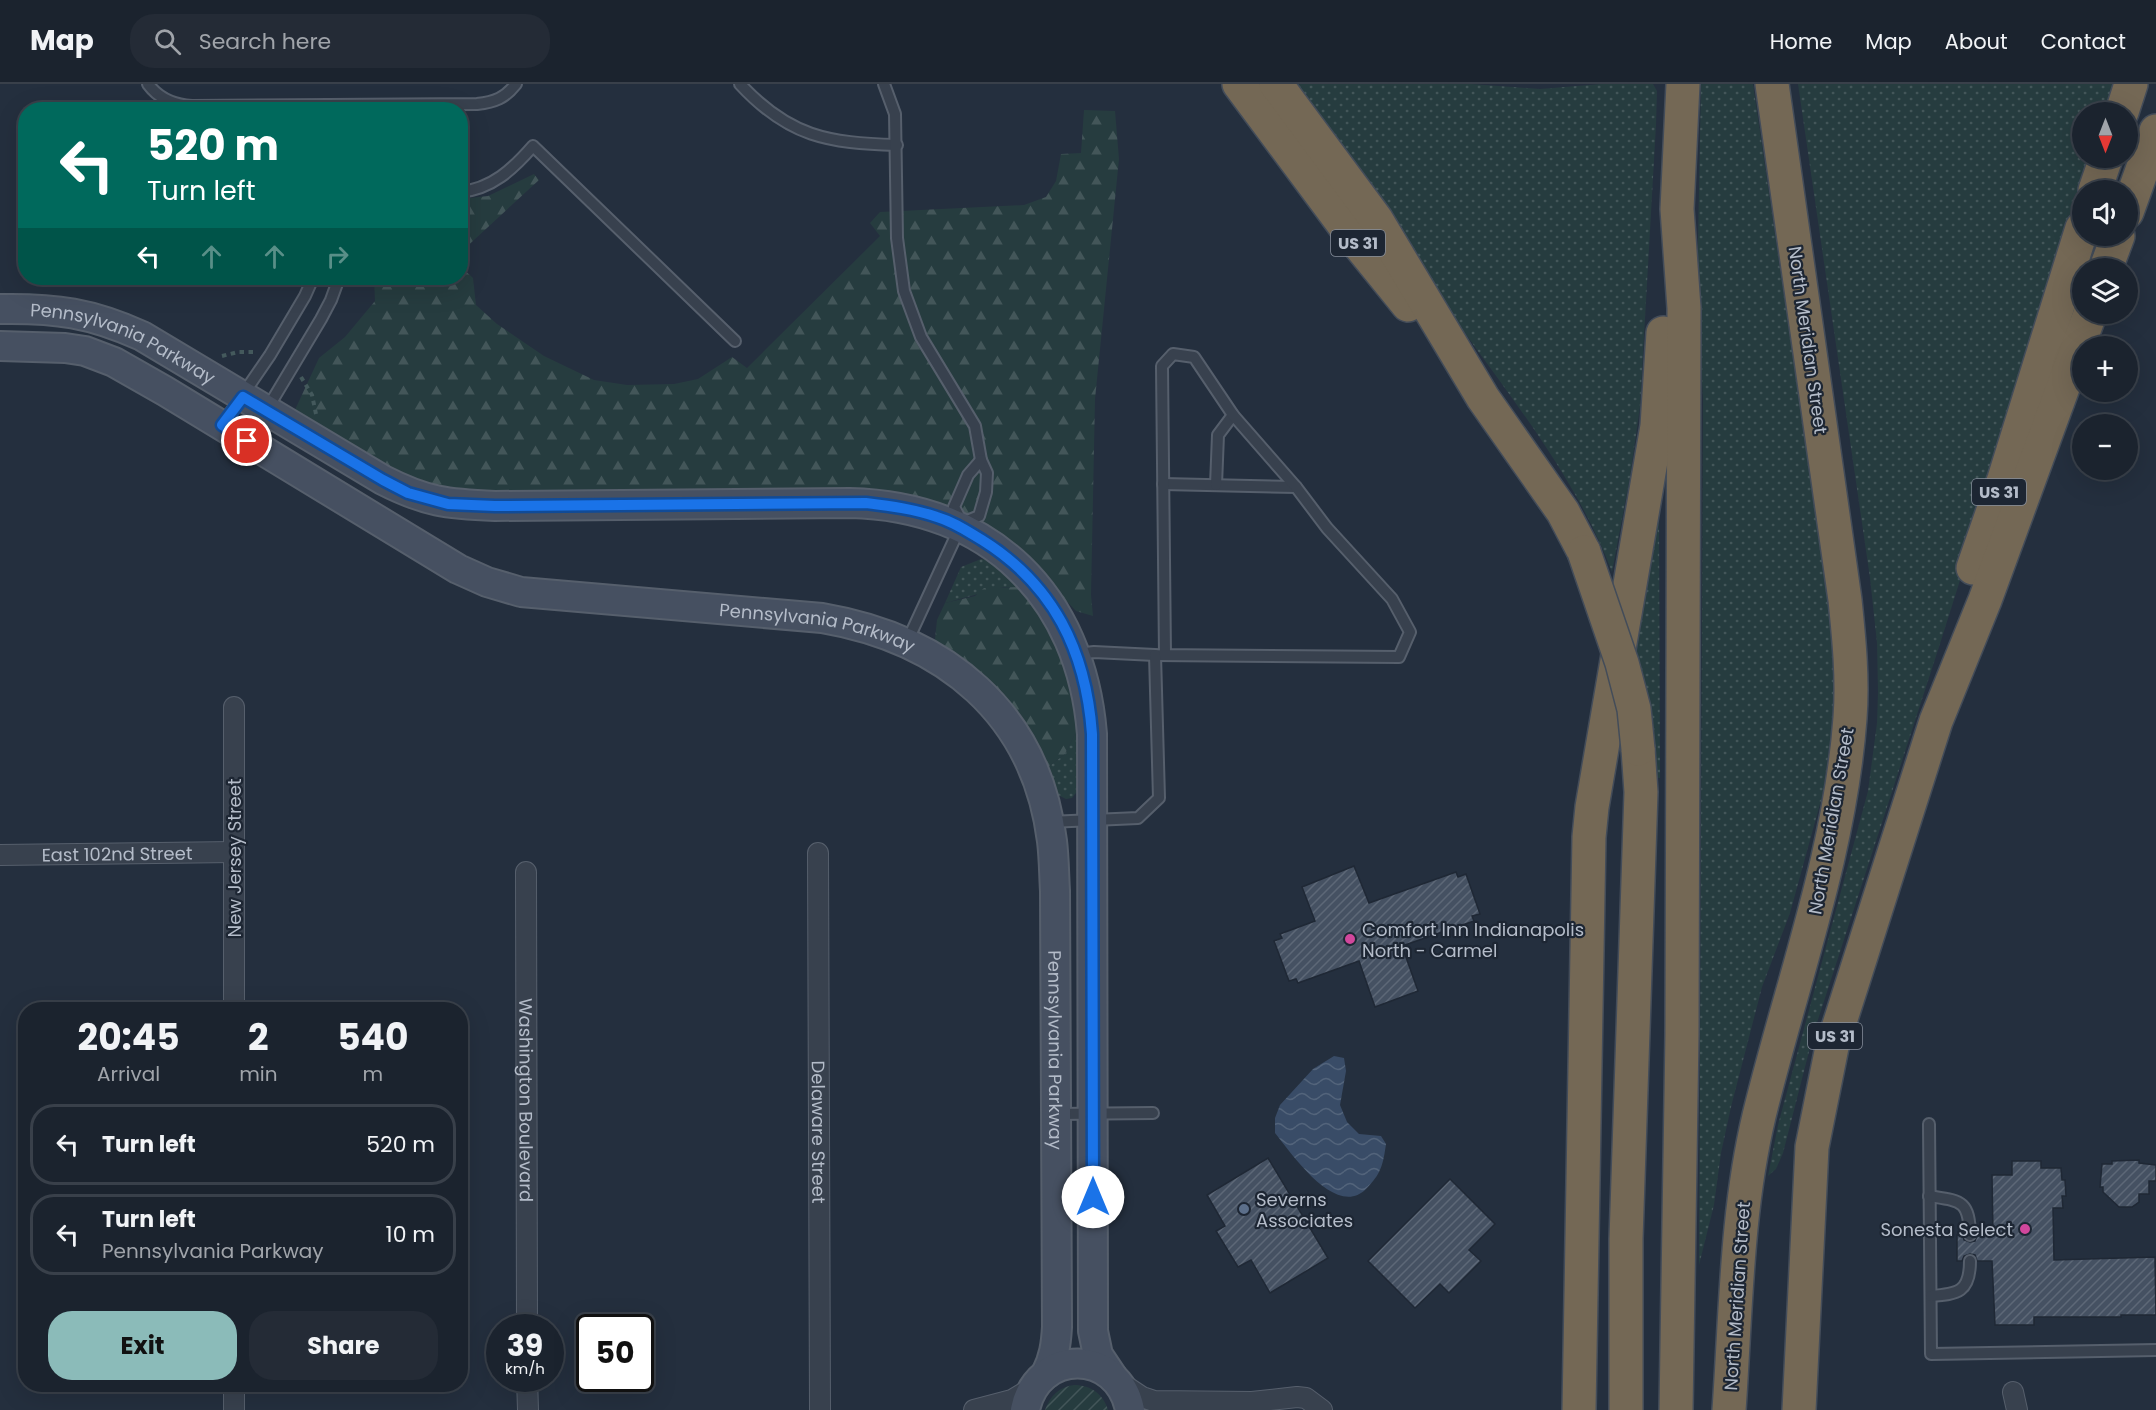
<!DOCTYPE html>
<meta charset="utf-8">
<style>
:root{--surface:#1b232e;--page:#242b36;--text:#f1f3f6;--muted:#a0a4aa;--line:#39404a;--accent:#8bbbb9}
body{margin:0;font-family:Poppins,sans-serif;background:var(--page);color:var(--text);height:100vh;display:flex;flex-direction:column;font-size:22px;white-space:nowrap}
*{box-sizing:border-box;margin:0}
p{font-size:20px;color:var(--muted)}
.icon{flex:none;width:33px;height:33px;fill:none;stroke:currentColor;stroke-width:2;stroke-linecap:round;stroke-linejoin:round}
.map{position:relative;flex:1;overflow:hidden}
.side{position:absolute;left:18px;top:918px;width:450px;height:390px;display:flex;flex-direction:column;background:var(--surface);border-radius:24px;box-shadow:0 6px 24px #0002,0 0 0 2px var(--line)}
.side>*{flex:none}
.banner{position:absolute;left:18px;top:18px;width:450px;height:183px;border-radius:24px;box-shadow:0 6px 24px #0002,0 0 0 2px var(--line);background:#00695c;color:#fff;overflow:hidden}
.needle{width:39px;rotate:180deg}
.buttons{position:absolute;left:2072px;top:18px;display:grid;gap:12px}
.buttons a{display:grid;place-items:center;width:66px;height:66px;border-radius:50%;background:var(--surface);box-shadow:0 6px 24px #0002,0 0 0 2px var(--line);font-size:30px}
.speed{position:absolute;left:486px;top:1230px;display:flex;gap:12px;font-size:30px;font-weight:700;text-align:center}
.speed>*{display:grid;place-content:center;width:78px;height:78px;border-radius:50%;background:var(--surface);box-shadow:0 6px 24px #0002,0 0 0 2px var(--line);line-height:1}
.speed small{font-size:15px;font-weight:400}
.speed .limit{border:3px solid #111;border-radius:9px;background:#fff;color:#111}
.pin{position:absolute;display:grid;place-items:center;width:51px;height:51px;color:#fff;margin:-26px;border:3px solid #fff;border-radius:50%;box-shadow:0 2px 6px #0007}
.me{position:absolute;width:66px;margin:-33px;rotate:0deg;stroke-linejoin:round;filter:drop-shadow(0 0 4px #0008)}
.turn{display:flex;align-items:center;gap:21px;height:126px;padding:0 30px;font-size:27px}
.turn .icon{width:78px;height:78px;stroke-width:2.5}
.turn b{display:block;font-size:42px;line-height:51px}
.lanes{display:flex;align-items:center;height:57px;padding:0 30px;background:#0003;justify-content:center;gap:30px;direction:ltr}
.lanes .off{opacity:.35}
.eta{display:flex;justify-content:space-evenly;align-items:center;height:102px;text-align:center}
.eta b{font-size:36px;font-weight:700;line-height:42px}
.button{display:flex;gap:12px;margin-top:auto;padding:12px 30px}
.button a{flex:1;height:69px;border-radius:24px;background:var(--accent);color:#111;font-size:24px;font-weight:700;line-height:69px;text-align:center}
.button a+a{background:var(--page);color:var(--text)}
ul{padding:0;list-style:none}
li{display:flex;align-items:center;gap:18px;height:81px;margin:0 12px 9px;padding:0 18px;border:3px solid var(--line);border-radius:24px}
li div{flex:1}
li b{display:block;font-size:22px}
li em{font-style:normal}
header{display:flex;align-items:center;gap:36px;box-sizing:border-box;height:84px;padding:0 30px;background:var(--surface);border-bottom:2px solid var(--line)}
header strong{font-size:28px}
nav{display:flex;gap:33px;margin-inline-start:auto;font-size:21px}
.search{width:420px;height:54px;background:var(--page);display:flex;align-items:center;gap:15px;box-sizing:border-box;padding:0 21px;border-radius:24px;color:var(--muted);font-size:22px}
.map>svg:first-child{display:block}
.grass{fill:url(#grass-dots)}
.forest{fill:url(#forest-firs)}
.garden{fill:url(#garden-furrows)}
.water{fill:url(#water-waves)}
.building{fill:url(#building-hatch);stroke:#1f2835;stroke-width:1.5}
.lines{fill:none;stroke-linecap:round;stroke-linejoin:round}
.lane-casing{stroke:#565f6c;stroke-width:14}
.street-casing{stroke:#565f6c;stroke-width:22}
.secondary-casing{stroke:#565f6c;stroke-width:32}
.highway-casing{stroke:#434c59;stroke-width:36}
.path{stroke:#44595c;stroke-width:4;stroke-dasharray:4.5 4.5;stroke-linecap:butt}
.lane{stroke:#38414e;stroke-width:10}
.street{stroke:#38414e;stroke-width:20}
.secondary{stroke:#465061;stroke-width:28}
.highway{stroke:#746855;stroke-width:33}
.highway-bridge-casing{stroke:#434c59;stroke-width:36;stroke-linecap:butt}
.highway-bridge{stroke:#746855;stroke-width:33}
.route-casing{stroke:#114b97;stroke-width:15}
.route{stroke:#1a73e8;stroke-width:10}
.hotel-dot{fill:#d1479c;stroke:#1d2633;stroke-width:2}
.service-dot{fill:#5c6f8a;stroke:#1d2633;stroke-width:2}
.labels{text-anchor:middle;dominant-baseline:central;stroke-width:4.5;stroke-linejoin:round;paint-order:stroke}
.shield{fill:#1d2633;stroke:#878f9c;stroke-width:1.5}
.shield-label{font-size:16px;font-weight:bold;fill:#b4bcc9}
.street-label{font-size:18px;fill:#b4bcc9;stroke:#1d2633}
.poi-label{font-size:18px;fill:#b4bcc9;stroke:#1d2633;text-anchor:start}
</style>
<header>
<strong>Map</strong>
<div class="search"><svg class="icon" aria-label="search" viewBox="0 0 24 24"><circle cx="10" cy="10" r="6"/><path d="M15 15l6 6"/></svg>Search here</div>
<nav><a>Home</a><a>Map</a><a>About</a><a>Contact</a></nav>
</header>
<div class="map">
<svg width="2156" height="1326" viewBox="0 0 2156 1326">
<defs>
<pattern id="grass-dots" width="8" height="8" patternUnits="userSpaceOnUse" patternTransform="scale(1.5)"><rect width="8" height="8" fill="#263c3f"/><path d="M2 2h.1M6 6h.1" fill="none" stroke="#435659" stroke-width="1.8" stroke-linecap="round"/></pattern>
<pattern id="forest-firs" width="22" height="20" patternUnits="userSpaceOnUse" patternTransform="scale(1.5)"><rect width="22" height="20" fill="#263c3f"/><path d="M5 1l3.5 6h-7zM16 11l3.5 6h-7z" fill="#435659"/></pattern>
<pattern id="garden-furrows" width="10" height="10" patternUnits="userSpaceOnUse" patternTransform="scale(1.5)"><rect width="10" height="10" fill="#263c3f"/><path d="M-1 1l2-2M0 10L10 0M9 11l2-2" fill="none" stroke="#435659"/></pattern>
<pattern id="water-waves" width="16" height="10" patternUnits="userSpaceOnUse" patternTransform="scale(1.5)"><rect width="16" height="10" fill="#394c67"/><path d="M0 5q4-4 8 0t8 0" fill="none" stroke="#53647b"/></pattern>
<pattern id="building-hatch" width="6" height="6" patternUnits="userSpaceOnUse" patternTransform="scale(1.5)"><rect width="6" height="6" fill="#455162"/><path d="M-1 1l2-2M0 6l6-6M5 7l2-2" fill="none" stroke="#5d6877"/></pattern>
</defs>
<rect width="100%" height="100%" fill="#242f3e"/>
<!-- grass -->
<g class="grass">
<path d="M 1296,0 L 1471,0 L 1540,5 L 1601,0 L 1653,0 L 1657,7 L 1656,41 L 1640,323 L 1630,393 L 1612,488 C 1578,398 1518,323 1462,245 C 1405,164 1350,82 1296,0 Z"/>
<polygon points="1701,0 1753,0 1829,518 1834,587 1834,629 1823,709 1790,829 1762,903 1731,1023 1721,1069 1714,1121 1699,1181 1703,316 1697,209"/>
<polygon points="1798,0 2117,0 2108,28 2082,28 2082,74 2093,74 1939,563 1814,948 1783,1069 1776,1085 1768,1092 1778,1041 1868,707 1877,639 1878,608 1877,559 1870,494"/>
<polygon points="1659,425 1660,694 1656,694 1650,627 1633,551"/>
<polygon points="981,475 992,476 1021,503 1004,503 945,519 961,483"/>
<polygon points="1080,640 1079,705 1072,714 1066,715 1052,708 1044,686 1065,670"/>
</g>
<!-- forest -->
<g class="forest">
<polygon points="1084,26 1115,27 1119,75 1095,315 1091,511 1093,532 1076,527 1006,454 903,412 845,408 582,406 463,412 445,410 374,376 294,328 319,274 345,253 375,217 374,194 460,194 461,183 473,194 476,221 497,240 544,272 594,296 627,301 674,300 698,295 732,273 747,284 880,152 870,139 880,128 1024,121 1046,113 1056,97 1061,70 1081,69"/>
<polygon points="534,90 539,96 461,168 461,115 488,112"/>
<path d="M 1021,503 L 1060,562 L 1080,640 L 1065,670 L 1044,686 C 1030,656 1019,624 993,602 C 974,587 950,575 935,555 L 937,536 L 945,519 L 975,512 L 984,504 Z"/>
</g>
<!-- garden -->
<path class="garden" d="M 1074,1301 C 1091,1301 1103,1310 1108,1326 L 1045,1326 C 1050,1312 1059,1303 1074,1301 Z"/>
<!-- water -->
<path class="water" d="M 1334,972 L 1344,974 L 1346,987 L 1340,1021 L 1347,1038 L 1359,1050 L 1381,1052 L 1386,1060 C 1383,1081 1381,1090 1366,1105 C 1336,1135 1292,1070 1275,1049 L 1275,1034 L 1280,1021 L 1313,985 Z"/>
<!-- building -->
<g class="building">
<polygon points="1354,782 1369,819 1456,788 1458,793 1466,790 1480,830 1472,832 1474,837 1402,862 1418,907 1375,923 1359,877 1298,899 1296,895 1289,897 1274,857 1282,854 1280,850 1315,837 1302,803"/>
<polygon points="1268,1074 1328,1174 1270,1209 1251,1176 1238,1183 1216,1147 1225,1142 1207,1111"/>
<polygon points="2139,1076 2139,1079 2156,1081 2156,1097 2149,1097 2149,1110 2139,1110 2139,1118 2132,1123 2119,1123 2103,1108 2103,1103 2100,1103 2102,1080 2112,1080 2112,1077"/>
<polygon points="2012,1077 2041,1077 2041,1084 2061,1084 2062,1096 2065,1096 2066,1112 2062,1112 2063,1124 2053,1124 2054,1176 2155,1173 2156,1231 2121,1231 2121,1233 2034,1233 2034,1241 1995,1241 1992,1177 1977,1177 1975,1171 1970,1170 1964,1172 1962,1177 1957,1177 1957,1151 1963,1151 1964,1156 1970,1158 1975,1157 1977,1151 1993,1151 1992,1091 2012,1091"/>
<polygon points="1450,1095 1495,1140 1469,1166 1481,1177 1449,1209 1440,1200 1415,1224 1368,1177"/>
</g>
<g class="lines">
<defs>
<g id="lane">
<path d="M 148,0 C 159,15 174,21 192,22 L 477,20 C 495,18 505,14 516,0"/>
<path d="M 740,0 C 789,53 828,59 897,61"/>
<polyline points="884,0 895,30 897,154 904,207 921,253 975,342 981,376 987,389 986,408 979,432 962,439 907,558"/>
<path d="M 460,108 C 492,105 513,85 533,62 L 735,257"/>
<polyline points="222,341 270,271 305,212 313,194"/>
<polyline points="248,357 321,235 331,216 339,194"/>
<polyline points="1163,400 1296,403"/>
<polyline points="1216,401 1218,351 1233,331"/>
<polyline points="962,438 954,423 968,391 981,376"/>
<polyline points="1077,570 1094,568 1155,571 1399,573 1410,548 1392,515 1327,444 1296,403 1233,331 1194,273 1173,270 1162,282 1165,571"/>
<polyline points="1049,738 1138,734 1159,714 1155,571"/>
<polyline points="1057,1030 1153,1029"/>
<polyline points="1929,1040 1931,1270 2156,1266"/>
<path d="M 1929,1112 C 1961,1117 1969,1116 1970,1151"/>
<path d="M 1931,1212 C 1958,1210 1970,1208 1970,1177"/>
</g>
<g id="street">
<path id="s1" d="M 818,769 L 820,1326"/>
<path id="s2" d="M 0,771 L 234,768"/>
<path id="s3" d="M 526,788 L 527,1244"/>
<polyline points="234,926 234,623"/>
<polyline points="527,1294 528,1326"/>
<polyline points="1118,1297 1142,1313 1154,1317 1252,1318 1297,1313 1306,1314 1322,1326"/>
<polyline points="234,1300 234,1326"/>
<polyline points="2013,1308 2017,1326"/>
<polyline points="974,1326 1012,1316 1032,1304"/>
</g>
<g id="secondary">
<path id="s4" d="M 0,225 C 56,224 91,229 142,252 L 383,396 C 426,418 447,420 495,422 L 850,419 C 990,422 1081,512 1092,650 L 1093,1247 L 1098,1271 L 1112,1292"/>
<path id="s5" d="M 0,262 L 65,264 L 85,267 L 114,278 L 165,307 L 458,485 L 487,498 L 521,508 L 822,534 C 945,555 1036,629 1052,757 C 1054,773 1054,790 1055,807 L 1057,1243 C 1056,1261 1054,1274 1046,1290"/>
<path d="M 1025,1326 C 1037,1264 1118,1264 1130,1326"/>
</g>
<g id="highway">
<polyline points="1239,0 1352,152 1408,221"/>
<polyline points="1276,0 1376,135 1483,314 1563,428 1584,468"/>
<polyline points="2122,28 2131,0"/>
<polyline points="2095,106 2106,74"/>
<polyline points="2127,128 2156,47"/>
<polyline points="2106,184 2118,152"/>
<polyline points="1973,484 2004,395 2082,144"/>
<polyline points="1579,1326 1589,753 1592,723 1657,342 1663,249"/>
<polyline points="1626,1326 1626,1155 1641,708 1638,665"/>
<polyline points="1676,1326 1682,950 1684,224 1677,125 1683,0"/>
<path d="M 1729,1326 C 1736,1228 1736,1129 1759,1032 C 1791,900 1840,771 1850,634 C 1853,595 1849,555 1845,516 L 1772,0"/>
<polyline points="1799,1326 1812,1063 1832,963 1936,637 1985,516 2090,230"/>
</g>
</defs>
<!-- lane casing -->
<use href="#lane" class="lane-casing"/>
<!-- street casing -->
<use href="#street" class="street-casing"/>
<!-- secondary casing -->
<use href="#secondary" class="secondary-casing"/>
<!-- highway casing -->
<use href="#highway" class="highway-casing"/>
<!-- path -->
<g class="path">
<polyline points="222,272 238,268 254,268"/>
<polyline points="301,293 312,311 316,330"/>
</g>
<!-- lane -->
<use href="#lane" class="lane"/>
<!-- street -->
<use href="#street" class="street"/>
<!-- secondary -->
<use href="#secondary" class="secondary"/>
<!-- highway -->
<use href="#highway" class="highway"/>
<defs>
<polyline id="highway-bridge" points="1584,468 1622,579 1634,625 1638,665"/>
</defs>
<!-- highway-bridge casing -->
<use href="#highway-bridge" class="highway-bridge-casing"/>
<!-- highway-bridge -->
<use href="#highway-bridge" class="highway-bridge"/>
</g>
<g class="lines">
<defs>
<path id="route" d="M 247,357 L 222,341 L 243,313 L 383,396 L 408,409 L 448,420 L 495,422 L 866,419 C 890,422 914,425 937,433 C 954,438 967,447 982,456 C 1054,501 1086,567 1092,650 L 1093,1113"/>
</defs>
<!-- route casing -->
<use href="#route" class="route-casing"/>
<!-- route -->
<use href="#route" class="route"/>
</g>
<!-- markers -->
<g class="hotel-dot">
<circle cx="1350" cy="855" r="6"/>
<circle cx="2025" cy="1145" r="6"/>
</g>
<circle class="service-dot" cx="1244" cy="1125" r="6"/>
<g class="labels">
<!-- shield labels -->
<g class="shield">
<rect x="1331" y="146" width="54" height="26" rx="4.5"/>
<rect x="1972" y="395" width="54" height="26" rx="4.5"/>
<rect x="1808" y="939" width="54" height="26" rx="4.5"/>
</g>
<g class="shield-label">
<text x="1358" y="159">US 31</text>
<text x="1999" y="408">US 31</text>
<text x="1835" y="952">US 31</text>
</g>
<!-- street labels -->
<g class="street-label">
<text transform="translate(1808 256) rotate(82)">North Meridian Street</text>
<text stroke="none"><textPath href="#s4" startOffset="130">Pennsylvania Parkway</textPath></text>
<text stroke="none"><textPath href="#s5" startOffset="884">Pennsylvania Parkway</textPath></text>
<text transform="translate(1831 737) rotate(-80)">North Meridian Street</text>
<text stroke="none"><textPath href="#s2" startOffset="117">East 102nd Street</textPath></text>
<text transform="translate(234 774) rotate(-90)">New Jersey Street</text>
<text stroke="none"><textPath href="#s5" startOffset="1442">Pennsylvania Parkway</textPath></text>
<text stroke="none"><textPath href="#s3" startOffset="228">Washington Boulevard</textPath></text>
<text stroke="none"><textPath href="#s1" startOffset="279">Delaware Street</textPath></text>
<text transform="translate(1737 1212) rotate(-86)">North Meridian Street</text>
</g>
<!-- poi labels -->
<g class="poi-label">
<text x="1362" y="845">Comfort Inn Indianapolis<tspan x="1362" dy="21">North - Carmel</tspan></text>
<text x="1256" y="1115">Severns<tspan x="1256" dy="21">Associates</tspan></text>
<text x="2013" y="1145" text-anchor="end">Sonesta Select</text>
</g>
</g>
</svg>
<div class="buttons">
<a><svg class="needle" viewBox="-14 -14 28 28"><path d="M0-13l5 13h-10z" fill="#e53935"/><path d="M0 13l5-13h-10z" fill="#a0a4aa"/></svg></a>
<a><svg class="icon" aria-label="sound" viewBox="0 0 24 24"><path d="M4 9h4l5-4v14l-5-4H4zM17 9q2 3 0 6"/></svg></a>
<a><svg class="icon" aria-label="layers" viewBox="0 0 24 24"><path d="M12 4l9 5-9 5-9-5zM3 14l9 5 9-5"/></svg></a>
<a>+</a>
<a>−</a>
</div>
<div class="speed"><div>39<small>km/h</small></div><div class="limit">50</div></div>
<div class="pin" style="left:247px;top:357px;background:#d93025"><svg class="icon" aria-label="arrive" viewBox="0 0 24 24"><path d="M6 21V4h12l-3 4 3 4H6"/></svg></div>
<svg class="me" style="left:1093px;top:1113px" viewBox="-20 -20 40 40"><circle r="19" fill="#fff"/><path d="M0-13L10 11 0 6-10 11z" fill="#1a73e8"/></svg>
<div class="banner">
<div class="turn"><svg class="icon" aria-label="left" viewBox="0 0 24 24"><path d="M17 20v-9H6M10 6l-5 5 5 5"/></svg><div><b>520 m</b>Turn left</div></div>
<div class="lanes"><svg class="icon" aria-label="left" viewBox="0 0 24 24"><path d="M17 20v-9H6M10 6l-5 5 5 5"/></svg><svg class="icon off" aria-label="ahead" viewBox="0 0 24 24"><path d="M12 20V5M6 11l6-6 6 6"/></svg><svg class="icon off" aria-label="ahead" viewBox="0 0 24 24"><path d="M12 20V5M6 11l6-6 6 6"/></svg><svg class="icon off" aria-label="right" viewBox="0 0 24 24"><path d="M7 20v-9h11M14 6l5 5-5 5"/></svg></div>
</div>
<section class="side">
<div class="eta">
<div><b>20:45</b><p>Arrival</p></div>
<div><b>2</b><p>min</p></div>
<div><b>540</b><p>m</p></div>
</div>
<ul>
<li><svg class="icon" aria-label="left" viewBox="0 0 24 24"><path d="M17 20v-9H6M10 6l-5 5 5 5"/></svg><div><b>Turn left</b></div><em>520 m</em></li>
<li><svg class="icon" aria-label="left" viewBox="0 0 24 24"><path d="M17 20v-9H6M10 6l-5 5 5 5"/></svg><div><b>Turn left</b><p>Pennsylvania Parkway</p></div><em>10 m</em></li>
</ul>
<div class="button"><a>Exit</a><a>Share</a></div>
</section>
</div>
